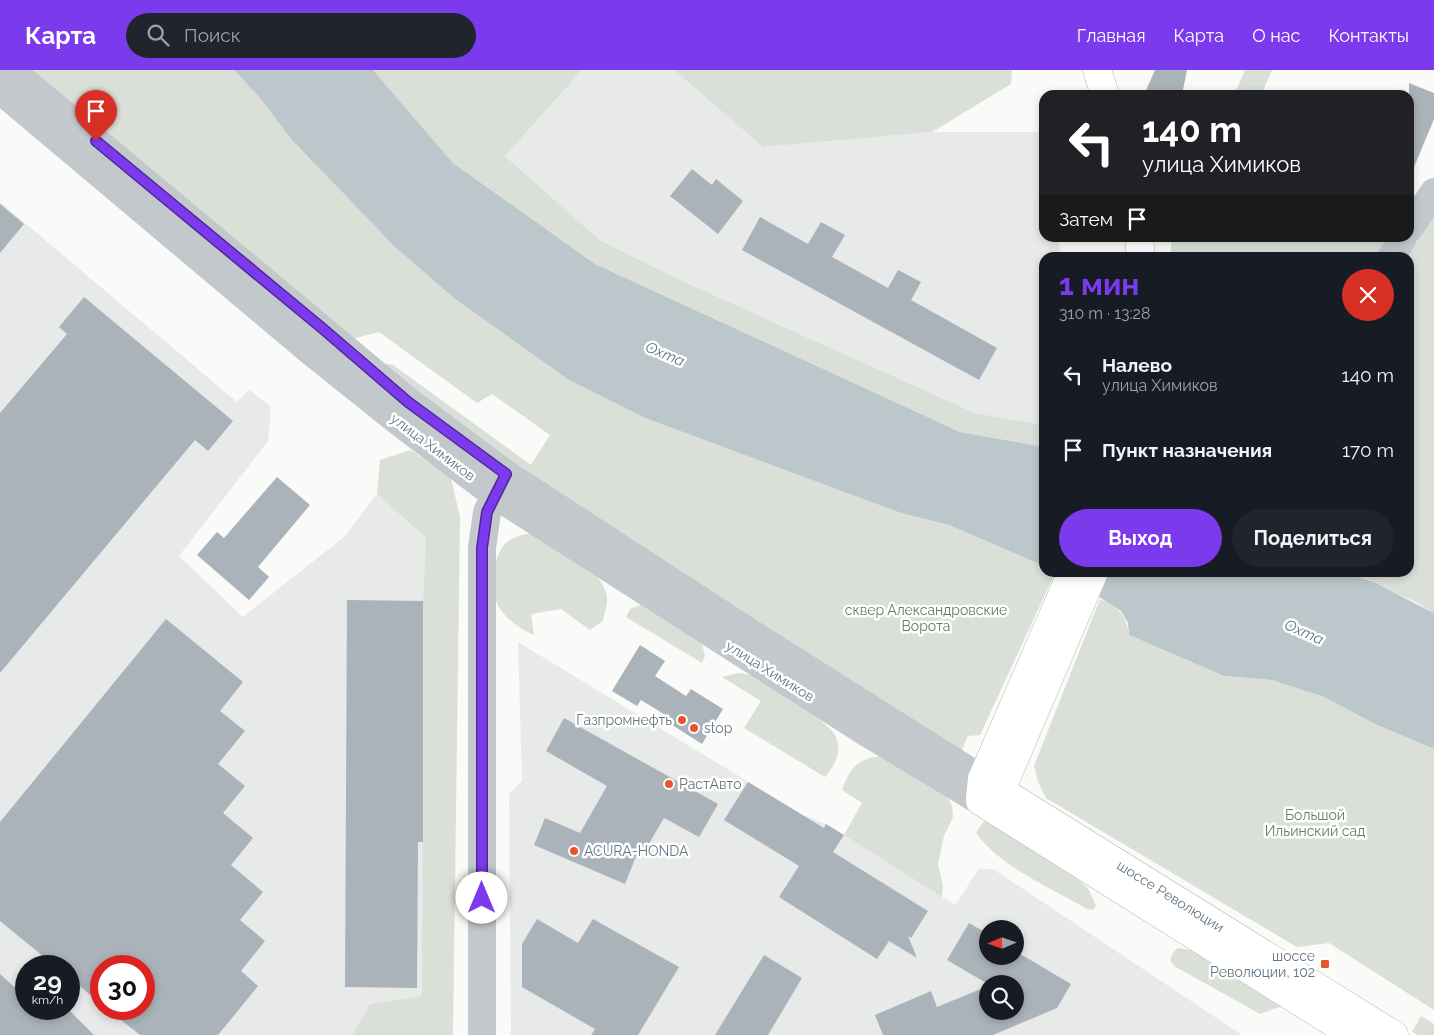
<!DOCTYPE html>
<html lang="ru">
<meta charset="utf-8">
<style>
:root{--surface:#171b24;--page:#20242c;--text:#f1f3f6;--muted:#9ea1a6;--accent:#7c3aed}
body{margin:0;font-family:Raleway,sans-serif;background:var(--page);color:var(--text);height:100vh;display:flex;flex-direction:column;font-size:19px;white-space:nowrap}
*{box-sizing:border-box;margin:0}
p{font-size:16px;color:var(--muted)}
.icon{flex:none;width:28px;height:28px;fill:none;stroke:currentColor;stroke-width:2;stroke-linecap:round;stroke-linejoin:round}
.map{position:relative;flex:1;overflow:hidden}
.details{position:absolute;left:1039px;top:182px;width:375px;height:325px;display:flex;flex-direction:column;background:var(--surface);border-radius:15px;box-shadow:0 2px 8px #0003}
.details>*{flex:none}
.hud{position:absolute;left:1039px;top:20px;width:375px;height:152px;border-radius:15px;box-shadow:0 2px 8px #0003;background:#202124;color:#fff;overflow:hidden}
.needle{width:32px;rotate:268deg}
.controls{position:absolute;left:979px;top:850px;display:grid;gap:10px}
.controls a{display:grid;place-items:center;width:45px;height:45px;border-radius:50%;background:var(--surface);box-shadow:0 2px 8px #0003;font-size:25px}
.speed{position:absolute;left:15px;top:885px;display:flex;gap:10px;font-size:25px;font-weight:700;text-align:center}
.speed>*{display:grid;place-content:center;width:65px;height:65px;border-radius:50%;background:var(--surface);box-shadow:0 2px 8px #0003;line-height:1}
.speed small{font-size:12px;font-weight:400}
.speed .limit{border:8px solid #d22;background:#fff;color:#111}
.pin{position:absolute;display:grid;place-items:center;width:42px;height:42px;color:#fff;margin:-51px -21px;border-radius:50% 50% 50% 0;rotate:-45deg;box-shadow:0 0 5px #0007}
.pin .icon{rotate:45deg}
.me{position:absolute;width:55px;margin:-28px;rotate:0deg;stroke-linejoin:round;filter:drop-shadow(0 0 4px #0008)}
.turn{display:flex;align-items:center;gap:18px;height:105px;padding:0 20px;font-size:22px}
.turn .icon{width:65px;height:65px;stroke-width:2.5}
.turn b{display:block;font-size:35px;line-height:42px}
.then{display:flex;align-items:center;height:48px;padding:0 20px;background:#0003;gap:10px;font-size:19px}
.round{display:grid;place-items:center;flex:none;width:52px;height:52px;border-radius:26px;background:var(--page)}
.head{display:flex;align-items:center;justify-content:space-between;height:85px;padding:0 20px}
h1{font-size:30px;font-weight:700;line-height:38px;color:var(--accent)}
.primary-button{display:flex;gap:10px;margin-top:auto;padding:10px 20px}
.primary-button a{flex:1;height:58px;border-radius:30px;background:var(--accent);color:#fff;font-size:20px;font-weight:700;line-height:58px;text-align:center}
.primary-button a+a{background:var(--page);color:var(--text)}
ul{padding:0;list-style:none}
li{display:flex;align-items:center;gap:15px;height:75px;padding:0 20px}
li div{flex:1}
li b{display:block;font-size:19px}
li em{font-style:normal}
header{display:flex;align-items:center;gap:30px;box-sizing:border-box;height:70px;padding:0 25px;background:var(--accent);color:#fff}
header strong{font-size:24px}
nav{display:flex;gap:28px;margin-inline-start:auto;font-size:18px}
.search{width:350px;height:45px;background:var(--page);display:flex;align-items:center;gap:12px;box-sizing:border-box;padding:0 18px;border-radius:28px;color:var(--muted);font-size:19px}
.map>svg:first-child{display:block}
.built{fill:#e8e9e9;fill-rule:evenodd}
.green{fill:#dadfd7}
.water{fill:#bbc7cb}
.building{fill:#aab3b9}
.lines{fill:none;stroke-linecap:round;stroke-linejoin:round}
.major-casing{stroke:#b5babe;stroke-width:29}
.minor{stroke:#c3c8cc;stroke-width:28}
.major{stroke:#fff;stroke-width:28}
.route-casing{stroke:#51269a;stroke-width:12}
.route{stroke:#7c3aed;stroke-width:9}
.poi-dot{fill:#e4572e;stroke:#fff;stroke-width:2}
.labels{text-anchor:middle;dominant-baseline:central;stroke-width:5;stroke-linejoin:round;paint-order:stroke}
.street-label{font-size:14px;fill:#657683;stroke:#fff}
.park-label{font-size:14px;fill:#687a64;stroke:#fff}
.poi-label{font-size:14px;fill:#657683;stroke:#fff;text-anchor:start}
.water-label{font-size:15px;font-style:italic;fill:#60757c;stroke:#fff}
</style>
<header>
<strong>Карта</strong>
<div class="search"><svg class="icon" aria-label="search" viewBox="0 0 24 24"><circle cx="10" cy="10" r="6"/><path d="M15 15l6 6"/></svg>Поиск</div>
<nav><a>Главная</a><a>Карта</a><a>О нас</a><a>Контакты</a></nav>
</header>
<div class="map">
<svg width="1434" height="965" viewBox="0 0 1434 965">
<rect width="100%" height="100%" fill="#fafaf8"/>
<!-- built -->
<g class="built">
<polygon points="582,0 674,0 763,77 932,62 1044,62 1044,168 1059,168 1060,187 1044,188 1044,355 975,343 678,209 601,171 505,86"/>
<path d="M 0,132 L 237,332 L 249,319 L 271,337 L 268,371 L 179,486 L 243,547 L 344,467 L 377,424 L 426,468 L 423,531 L 422,926 L 370,934 L 352,965 L 0,965 ZM 26,896 L 69,896 L 69,939 L 26,939 ZM 101,896 L 144,896 L 144,939 L 101,939 Z"/>
<path d="M 518,572 L 803,745 L 826,754 L 844,765 L 955,835 L 979,799 L 993,799 L 1242,965 L 511,965 L 509,724 L 522,711 ZM 988,859 L 1015,859 L 1015,886 L 988,886 ZM 988,914 L 1015,914 L 1015,941 L 988,941 Z"/>
</g>
<!-- green -->
<g class="green">
<polygon points="27,0 234,0 260,28 291,69 394,176 455,229 569,310 645,348 901,443 949,455 1044,496 1044,502 1055,503 980,665 968,666 960,684 526,404 379,296 383,293 393,295 531,395 550,365 492,324 477,333 379,262 352,269"/>
<polygon points="373,0 582,0 505,86 601,171 678,209 975,343 1044,355 1044,377 960,362 595,194 453,93"/>
<polygon points="674,0 1012,0 1011,14 932,62 763,77"/>
<polygon points="1245,0 1272,0 1261,25 1234,25"/>
<polygon points="1434,147 1434,543 1416,532 1346,503 1409,502 1409,188 1406,187"/>
<polygon points="1171,168 1389,168 1389,169 1376,187 1171,188"/>
<polygon points="411,380 451,408 460,447 453,965 352,965 370,934 422,926 423,531 426,468 377,424 380,390"/>
<path d="M 525,464 L 535,464 C 558,479 603,498 607,527 C 608,534 604,544 603,551 L 590,560 L 561,539 L 531,544 L 534,565 C 520,559 505,549 498,535 C 490,520 493,488 504,475 C 509,469 518,466 525,464 Z"/>
<path d="M 1100,529 C 1118,537 1127,545 1129,565 L 1224,606 L 1272,610 L 1324,627 L 1375,654 L 1434,679 L 1434,940 L 1329,873 L 1297,877 L 1046,728 L 1038,712 L 1034,696 Z"/>
<polygon points="641,535 702,574 705,586 702,593 626,547 630,539"/>
<path d="M 738,603 C 743,604 749,604 754,606 C 768,613 829,652 835,665 C 843,681 835,695 825,707 L 744,658 L 761,631 L 722,607 Z"/>
<path d="M 883,686 L 945,721 L 952,736 L 953,747 L 944,766 L 938,794 L 943,816 L 942,827 L 844,765 L 862,733 L 842,720 C 851,696 858,688 883,686 Z"/>
<path d="M 983,752 L 987,752 L 1080,811 L 1089,820 L 1096,836 L 1093,840 L 1087,839 C 1053,819 999,796 976,763 Z"/>
<polygon points="1178,878 1197,881 1285,935 1260,944 1174,896 1170,890 1174,881"/>
<polygon points="1421,946 1434,954 1434,965 1418,965 1412,962"/>
</g>
<!-- water -->
<g class="water">
<polygon points="234,0 373,0 453,93 595,194 960,362 1044,377 1044,496 949,455 901,443 645,348 569,310 455,229 394,176 291,69 260,28"/>
<polygon points="1062,503 1346,503 1375,513 1434,543 1434,679 1375,654 1324,627 1272,610 1224,606 1129,565 1128,553 1121,541"/>
</g>
<!-- building -->
<g class="building">
<polygon points="1155,0 1187,0 1182,25 1144,25"/>
<polygon points="1409,13 1434,23 1434,49 1409,109"/>
<polygon points="692,99 712,115 716,109 743,131 718,164 670,126"/>
<polygon points="0,134 24,154 0,183"/>
<polygon points="760,147 808,174 821,152 845,165 832,187 888,218 898,200 921,212 911,230 997,278 979,310 742,180"/>
<polygon points="84,227 233,351 208,381 195,370 0,603 0,343 67,264 59,257"/>
<polygon points="277,407 310,435 258,497 269,507 249,530 197,485 217,462 224,468"/>
<polygon points="347,530 423,531 423,772 418,772 417,918 345,917"/>
<polygon points="166,549 243,612 220,641 245,661 218,694 245,716 223,743 253,768 231,795 263,822 240,850 265,871 241,901 258,916 218,965 140,965 107,939 144,939 144,896 101,896 101,934 69,907 69,896 55,896 0,851 0,752"/>
<polygon points="640,575 665,591 655,606 686,626 691,619 723,639 702,674 669,653 672,649 641,630 637,636 612,621"/>
<polygon points="564,648 718,734 699,767 664,748 644,782 639,779 625,814 534,775 545,748 580,763 607,716 546,681"/>
<polygon points="748,712 824,758 826,754 844,765 833,782 928,841 911,868 908,866 917,888 889,871 877,889 779,827 799,796 724,750"/>
<polygon points="537,849 578,873 593,849 679,897 638,965 591,965 595,959 522,917 522,874"/>
<polygon points="969,853 988,864 988,886 1015,886 1015,881 1071,914 1057,938 993,965 883,965 875,945 931,921 937,937 988,916 988,941 1015,941 1015,914 988,914 947,890"/>
<polygon points="764,885 802,908 768,965 715,965"/>
<polygon points="0,904 26,928 26,939 68,939 94,965 0,965"/>
</g>
<g class="lines">
<defs>
<g id="major">
<polyline points="1097,0 1105,25"/>
<polyline points="1139,168 1141,188"/>
<path id="s1" d="M 982,709 L 1394,965"/>
<polyline points="980,727 982,709 1072,502"/>
<polyline points="986,728 1001,720 1094,502"/>
<polyline points="980,731 1353,965"/>
</g>
</defs>
<!-- major casing -->
<use href="#major" class="major-casing"/>
<!-- minor -->
<g class="minor">
<polyline points="11,0 408,331 506,404 760,569 982,709"/>
<polyline points="0,20 309,280 394,348 495,425 864,661 980,731"/>
<polyline points="1409,159 1434,122"/>
<polyline points="1391,188 1403,168"/>
<polyline points="482,965 482,478 487,442 504,408"/>
</g>
<!-- major -->
<use href="#major" class="major"/>
</g>
<g class="lines">
<defs>
<polyline id="route" points="96,71 322,258 408,332 506,404 487,442 482,478 482,828"/>
</defs>
<!-- route casing -->
<use href="#route" class="route-casing"/>
<!-- route -->
<use href="#route" class="route"/>
</g>
<!-- markers -->
<g class="poi-dot">
<circle cx="682" cy="650" r="5"/>
<circle cx="694" cy="658" r="5"/>
<circle cx="669" cy="714" r="5"/>
<circle cx="574" cy="781" r="5"/>
<rect x="1320" y="889" width="10" height="10" rx="2.5"/>
</g>
<g class="labels">
<!-- street labels -->
<g class="street-label">
<text transform="translate(433 377) rotate(37)">улица Химиков</text>
<text transform="translate(770 601) rotate(32)">улица Химиков</text>
<text stroke="none"><textPath href="#s1" startOffset="222">шоссе Революции</textPath></text>
</g>
<!-- park labels -->
<g class="park-label">
<text x="926" y="540">сквер Александровские<tspan x="926" dy="16">Ворота</tspan></text>
<text x="1315" y="745">Большой<tspan x="1315" dy="16">Ильинский сад</tspan></text>
</g>
<!-- poi labels -->
<g class="poi-label">
<text x="672" y="650" text-anchor="end">Газпромнефть</text>
<text x="704" y="658">stop</text>
<text x="679" y="714">РастАвто</text>
<text x="584" y="781">ACURA-HONDA</text>
<text x="1315" y="886" text-anchor="end">шоссе<tspan x="1315" dy="16">Революции, 102</tspan></text>
</g>
<!-- water labels -->
<g class="water-label">
<text transform="translate(665 284) rotate(23)">Охта</text>
<text transform="translate(1304 562) rotate(24)">Охта</text>
</g>
</g>
</svg>
<div class="controls">
<a><svg class="needle" viewBox="-14 -14 28 28"><path d="M0-13l5 13h-10z" fill="#e53935"/><path d="M0 13l5-13h-10z" fill="#9ea1a6"/></svg></a>
<a><svg class="icon" aria-label="search" viewBox="0 0 24 24"><circle cx="10" cy="10" r="6"/><path d="M15 15l6 6"/></svg></a>
</div>
<div class="speed"><div>29<small>km/h</small></div><div class="limit">30</div></div>
<div class="pin" style="left:96px;top:71px;background:#d93025"><svg class="icon" aria-label="arrive" viewBox="0 0 24 24"><path d="M6 21V4h12l-3 4 3 4H6"/></svg></div>
<svg class="me" style="left:482px;top:828px" viewBox="-20 -20 40 40"><circle r="19" fill="#fff"/><path d="M0-13L10 11 0 6-10 11z" fill="#7c3aed"/></svg>
<div class="hud">
<div class="turn"><svg class="icon" aria-label="left" viewBox="0 0 24 24"><path d="M17 20v-9H6M10 6l-5 5 5 5"/></svg><div><b>140 m</b>улица Химиков</div></div>
<div class="then">Затем<svg class="icon" aria-label="arrive" viewBox="0 0 24 24"><path d="M6 21V4h12l-3 4 3 4H6"/></svg></div>
</div>
<section class="details">
<div class="head"><div><h1>1 мин</h1><p>310 m · 13:28</p></div><a class="round" style="background:#d93025;color:#fff"><svg class="icon" aria-label="close" viewBox="0 0 24 24"><path d="M6 6l12 12M18 6L6 18"/></svg></a></div>
<ul>
<li><svg class="icon" aria-label="left" viewBox="0 0 24 24"><path d="M17 20v-9H6M10 6l-5 5 5 5"/></svg><div><b>Налево</b><p>улица Химиков</p></div><em>140 m</em></li>
<li><svg class="icon" aria-label="arrive" viewBox="0 0 24 24"><path d="M6 21V4h12l-3 4 3 4H6"/></svg><div><b>Пункт назначения</b></div><em>170 m</em></li>
</ul>
<div class="primary-button"><a>Выход</a><a>Поделиться</a></div>
</section>
</div>
